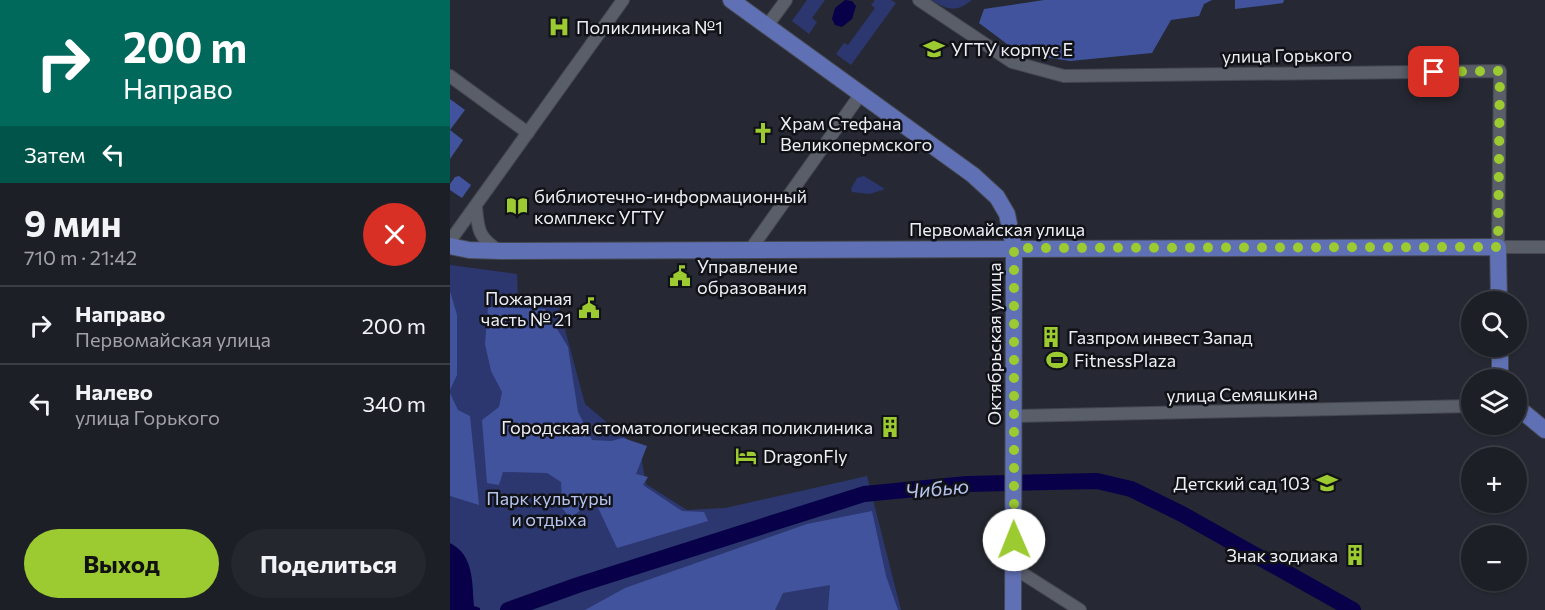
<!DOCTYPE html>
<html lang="ru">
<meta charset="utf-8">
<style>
:root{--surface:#1c1f26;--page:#25272e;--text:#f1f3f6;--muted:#a0a2a7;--line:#3a3d43;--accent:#9cca31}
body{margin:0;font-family:Commissioner,sans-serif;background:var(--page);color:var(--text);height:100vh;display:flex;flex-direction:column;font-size:22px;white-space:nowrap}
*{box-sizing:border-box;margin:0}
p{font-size:20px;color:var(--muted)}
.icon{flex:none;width:33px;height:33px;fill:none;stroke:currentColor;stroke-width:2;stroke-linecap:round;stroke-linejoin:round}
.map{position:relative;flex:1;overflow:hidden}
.panel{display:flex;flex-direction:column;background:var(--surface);width:450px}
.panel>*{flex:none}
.hud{background:#00695c;color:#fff;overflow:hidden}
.controls{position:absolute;left:1011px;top:291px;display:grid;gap:12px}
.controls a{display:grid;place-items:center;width:66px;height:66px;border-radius:50%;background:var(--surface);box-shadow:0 2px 4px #0004,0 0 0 2px var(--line);font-size:30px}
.pin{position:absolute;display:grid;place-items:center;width:51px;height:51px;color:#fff;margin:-26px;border-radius:12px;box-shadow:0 3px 9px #0006}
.me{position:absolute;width:66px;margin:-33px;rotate:359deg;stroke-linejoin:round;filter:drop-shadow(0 0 4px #0008)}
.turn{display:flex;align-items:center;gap:21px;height:126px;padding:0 24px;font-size:27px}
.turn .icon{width:78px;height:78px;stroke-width:2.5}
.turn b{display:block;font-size:42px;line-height:51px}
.then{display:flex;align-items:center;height:57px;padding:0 24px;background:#0003;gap:12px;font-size:22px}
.round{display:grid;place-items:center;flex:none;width:63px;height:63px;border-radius:32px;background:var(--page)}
.summary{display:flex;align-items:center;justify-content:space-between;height:102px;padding:0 24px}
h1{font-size:36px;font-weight:700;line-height:45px}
.cta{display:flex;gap:12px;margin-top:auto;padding:12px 24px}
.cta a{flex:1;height:69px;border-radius:36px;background:var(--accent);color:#111;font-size:24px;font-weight:700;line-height:69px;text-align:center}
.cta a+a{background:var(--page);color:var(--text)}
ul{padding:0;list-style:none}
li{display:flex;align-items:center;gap:18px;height:78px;padding:0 24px;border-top:2px solid var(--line)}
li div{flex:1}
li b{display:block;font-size:22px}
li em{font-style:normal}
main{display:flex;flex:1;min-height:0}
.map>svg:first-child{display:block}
.green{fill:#2b376e}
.forest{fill:#42539d}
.water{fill:#080149}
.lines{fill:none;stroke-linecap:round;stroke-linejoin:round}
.river{stroke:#080149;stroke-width:16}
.minor-casing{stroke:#44474f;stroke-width:14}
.major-casing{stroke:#44474f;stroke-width:18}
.minor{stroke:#5a5e69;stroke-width:12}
.major{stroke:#6070b4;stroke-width:16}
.route{stroke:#9cca31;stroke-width:10;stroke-dasharray:0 18}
.labels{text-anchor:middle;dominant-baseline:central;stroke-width:5;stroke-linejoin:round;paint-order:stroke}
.poi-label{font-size:18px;fill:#eceff5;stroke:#111217;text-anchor:start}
.street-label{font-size:18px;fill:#eceff5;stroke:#111217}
.park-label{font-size:18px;fill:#b7c4ee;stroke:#111217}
.water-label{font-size:20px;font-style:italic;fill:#b6c3ed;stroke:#111217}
</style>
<main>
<section class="panel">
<div class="hud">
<div class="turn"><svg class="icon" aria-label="right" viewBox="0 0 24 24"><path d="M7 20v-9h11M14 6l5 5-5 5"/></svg><div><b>200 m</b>Направо</div></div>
<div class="then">Затем<svg class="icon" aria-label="left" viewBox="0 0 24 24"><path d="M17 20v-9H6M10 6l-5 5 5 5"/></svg></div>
</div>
<div class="summary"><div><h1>9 мин</h1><p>710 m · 21:42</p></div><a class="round" style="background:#d93025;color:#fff"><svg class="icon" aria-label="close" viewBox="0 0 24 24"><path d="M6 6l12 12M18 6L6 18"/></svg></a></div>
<ul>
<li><svg class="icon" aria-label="right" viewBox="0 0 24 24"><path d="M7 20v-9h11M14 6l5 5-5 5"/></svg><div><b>Направо</b><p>Первомайская улица</p></div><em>200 m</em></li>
<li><svg class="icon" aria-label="left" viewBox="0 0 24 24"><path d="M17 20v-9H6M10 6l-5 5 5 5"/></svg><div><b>Налево</b><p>улица Горького</p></div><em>340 m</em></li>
</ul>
<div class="cta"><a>Выход</a><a>Поделиться</a></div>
</section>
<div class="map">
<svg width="1095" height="610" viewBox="0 0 1095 610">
<rect width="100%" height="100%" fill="#262933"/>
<!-- green -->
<g class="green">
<polygon points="357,0 375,0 362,18 367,22 359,34 342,21"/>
<polygon points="425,0 441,0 446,3 401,65 386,54 394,43 398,45 425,8 421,5"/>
<path d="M 482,0 L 522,0 C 507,12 499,11 482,0 Z"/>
<polygon points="414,176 435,189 420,194 402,192 401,189 407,178"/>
<polygon points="0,265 67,274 68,298 109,307 135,404 190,450 196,484 237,510 275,508 417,476 451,610 0,610"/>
</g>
<!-- forest -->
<g class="forest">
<polygon points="594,0 762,0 754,4 749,16 721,20 702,53 620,61 569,53 529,23 534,9"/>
<polygon points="785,0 834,0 833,3 785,9"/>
<polygon points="0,99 15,110 0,130 13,140 0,159"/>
<polygon points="9,176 21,185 12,198 0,190 0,184 5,177"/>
<polygon points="0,291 7,315 7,375 0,390"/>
<polygon points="38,307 95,309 118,347 128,412 142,440 161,441 173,438 197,446 186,474 198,477 193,485 232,511 254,512 258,521 167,548 143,497 121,519 112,508 111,482 97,473 53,472 49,485 37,483 32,420 49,407 52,392 41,371 35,344"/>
<polygon points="0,393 8,410 20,416 29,505 0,496"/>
<polygon points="422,511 436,576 448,610 378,610 380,585 333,593 325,610 135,610 175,588 357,524"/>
</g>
<!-- water -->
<g class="water">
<polygon points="395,0 402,1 406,6 402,19 392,27 385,25 382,19 385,8"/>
<path d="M 0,543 C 24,555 22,582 24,606 L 30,608 L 30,610 L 0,610 Z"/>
</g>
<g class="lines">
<!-- river -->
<polyline class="river" points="58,610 128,585 414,494 517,484 647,481 681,489 732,514 903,610"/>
<defs>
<g id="minor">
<polyline points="469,0 562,62 614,76 1050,71 1048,247 1095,247"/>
<polyline points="317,26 336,0"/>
<polyline points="0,76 78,133"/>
<path d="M 26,207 C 28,229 28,237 48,250"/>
<polyline points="0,241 173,0"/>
<polyline points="300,250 410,95"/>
<polyline points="563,416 1022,406"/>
<polyline points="564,568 630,610"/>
</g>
<g id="major">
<polyline points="281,0 523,175 547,197 557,214 564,248 563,610"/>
<polyline points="0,246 19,250 50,251 1048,247 1049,302"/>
<polyline points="1050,346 1050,375 1052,380"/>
<polyline points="1066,406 1095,430"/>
</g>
</defs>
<!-- minor casing -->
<use href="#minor" class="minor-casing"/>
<!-- major casing -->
<use href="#major" class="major-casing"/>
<!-- minor -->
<use href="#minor" class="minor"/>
<!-- major -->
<use href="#major" class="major"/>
</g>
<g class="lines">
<!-- route -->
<polyline class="route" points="564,540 564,248 1048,247 1050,71 984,72"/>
</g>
<!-- icons -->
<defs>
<symbol id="hospital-bare" viewBox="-9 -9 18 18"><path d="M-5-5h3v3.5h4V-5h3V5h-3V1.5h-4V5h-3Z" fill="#9cca31" stroke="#111217" stroke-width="2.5" paint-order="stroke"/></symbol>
<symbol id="university-bare" viewBox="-9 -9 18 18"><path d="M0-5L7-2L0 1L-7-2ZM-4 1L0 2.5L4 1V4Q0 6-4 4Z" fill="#9cca31" stroke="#111217" stroke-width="2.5" paint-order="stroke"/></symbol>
<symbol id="church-bare" viewBox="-9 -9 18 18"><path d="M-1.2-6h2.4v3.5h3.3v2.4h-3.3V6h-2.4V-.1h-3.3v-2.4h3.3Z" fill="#9cca31" stroke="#111217" stroke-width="2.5" paint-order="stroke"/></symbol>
<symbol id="library-bare" viewBox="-9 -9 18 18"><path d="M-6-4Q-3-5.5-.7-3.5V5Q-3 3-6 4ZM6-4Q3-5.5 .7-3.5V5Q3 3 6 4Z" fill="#9cca31" stroke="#111217" stroke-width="2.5" paint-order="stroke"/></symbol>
<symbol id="civic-bare" viewBox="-9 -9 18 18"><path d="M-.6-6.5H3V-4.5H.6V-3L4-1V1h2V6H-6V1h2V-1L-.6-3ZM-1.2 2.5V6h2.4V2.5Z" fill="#9cca31" stroke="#111217" stroke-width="2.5" paint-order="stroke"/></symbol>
<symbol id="building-bare" viewBox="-9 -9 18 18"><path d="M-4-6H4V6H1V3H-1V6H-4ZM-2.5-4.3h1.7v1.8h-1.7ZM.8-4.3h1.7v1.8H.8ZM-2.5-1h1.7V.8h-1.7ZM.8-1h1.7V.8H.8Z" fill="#9cca31" stroke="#111217" stroke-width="2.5" paint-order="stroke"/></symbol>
<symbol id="stadium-bare" viewBox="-9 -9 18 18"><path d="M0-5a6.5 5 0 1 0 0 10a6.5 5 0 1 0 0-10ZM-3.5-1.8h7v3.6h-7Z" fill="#9cca31" stroke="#111217" stroke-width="2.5" paint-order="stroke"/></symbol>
<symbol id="hotel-bare" viewBox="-9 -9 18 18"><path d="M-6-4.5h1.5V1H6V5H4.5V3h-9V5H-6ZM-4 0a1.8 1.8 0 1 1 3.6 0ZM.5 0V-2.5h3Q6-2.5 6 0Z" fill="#9cca31" stroke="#111217" stroke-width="2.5" paint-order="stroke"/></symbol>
<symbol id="school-bare" viewBox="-9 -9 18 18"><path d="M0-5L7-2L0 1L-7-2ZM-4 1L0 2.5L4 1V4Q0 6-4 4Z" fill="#9cca31" stroke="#111217" stroke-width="2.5" paint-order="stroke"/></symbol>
</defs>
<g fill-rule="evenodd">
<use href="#hospital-bare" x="94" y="12" width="30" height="30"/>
<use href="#university-bare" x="469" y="34" width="30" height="30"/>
<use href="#church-bare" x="298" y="118" width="30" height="30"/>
<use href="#library-bare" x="52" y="191" width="30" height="30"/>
<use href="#civic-bare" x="215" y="261" width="30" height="30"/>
<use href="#civic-bare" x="124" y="293" width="30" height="30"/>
<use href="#building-bare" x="586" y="322" width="30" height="30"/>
<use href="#stadium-bare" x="592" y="345" width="30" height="30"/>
<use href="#building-bare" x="425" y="412" width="30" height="30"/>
<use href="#hotel-bare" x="281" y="441" width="30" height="30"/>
<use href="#school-bare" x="862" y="468" width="30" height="30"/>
<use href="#building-bare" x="890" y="540" width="30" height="30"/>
</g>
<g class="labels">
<!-- poi labels -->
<g class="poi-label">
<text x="126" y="27">Поликлиника №1</text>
<text x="501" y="49">УГТУ корпус Е</text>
<text x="330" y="123">Храм Стефана<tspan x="330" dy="21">Великопермского</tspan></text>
<text x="84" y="196">библиотечно-информационный<tspan x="84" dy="21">комплекс УГТУ</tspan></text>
<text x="247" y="266">Управление<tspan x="247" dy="21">образования</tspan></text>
<text x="122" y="298" text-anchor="end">Пожарная<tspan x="122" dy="21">часть № 21</tspan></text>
<text x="618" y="337">Газпром инвест Запад</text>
<text x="624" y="360">FitnessPlaza</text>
<text x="423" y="427" text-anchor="end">Городская стоматологическая поликлиника</text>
<text x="313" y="456">DragonFly</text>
<text x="860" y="483" text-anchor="end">Детский сад 103</text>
<text x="888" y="555" text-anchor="end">Знак зодиака</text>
</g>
<!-- street labels -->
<g class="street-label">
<text transform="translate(837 55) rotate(-1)">улица Горького</text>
<text x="547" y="229">Первомайская улица</text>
<text transform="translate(544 344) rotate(-90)">Октябрьская улица</text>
<text transform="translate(792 394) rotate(-1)">улица Семяшкина</text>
</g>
<!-- park labels -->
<g class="park-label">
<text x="99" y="498">Парк культуры<tspan x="99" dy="21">и отдыха</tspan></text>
</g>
<!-- water labels -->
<g class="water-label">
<text transform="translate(487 488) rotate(-5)">Чибью</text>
</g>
</g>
</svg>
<div class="controls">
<a><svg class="icon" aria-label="search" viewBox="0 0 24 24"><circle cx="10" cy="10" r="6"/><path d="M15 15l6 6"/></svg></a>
<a><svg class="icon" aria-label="layers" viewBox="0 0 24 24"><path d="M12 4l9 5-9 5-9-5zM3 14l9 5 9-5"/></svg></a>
<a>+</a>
<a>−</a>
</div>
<div class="pin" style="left:984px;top:72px;background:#d93025"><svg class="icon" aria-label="arrive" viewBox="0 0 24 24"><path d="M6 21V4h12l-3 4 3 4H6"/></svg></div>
<svg class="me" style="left:564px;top:540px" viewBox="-20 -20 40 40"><circle r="19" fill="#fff"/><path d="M0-13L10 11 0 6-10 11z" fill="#9cca31"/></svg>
</div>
</main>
